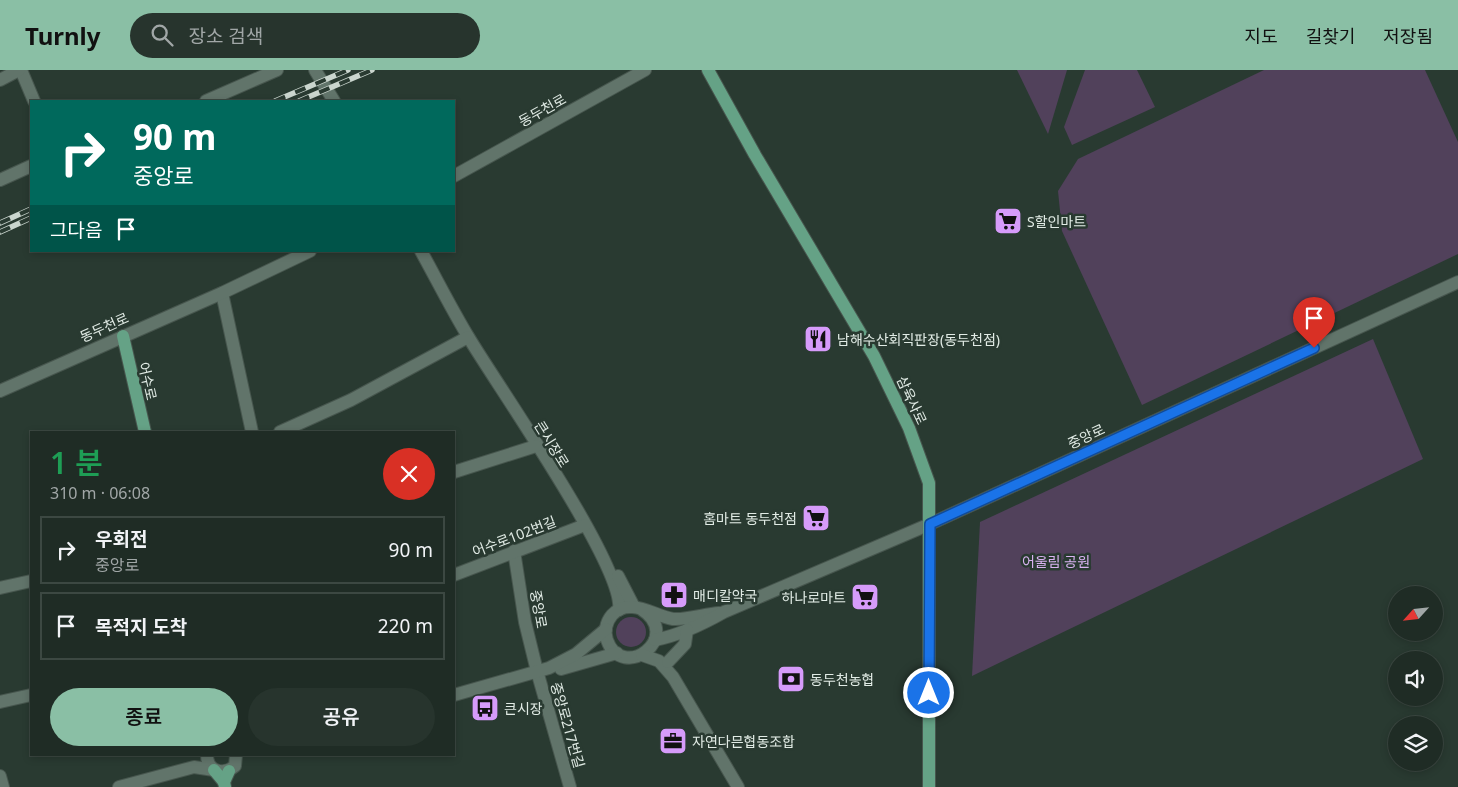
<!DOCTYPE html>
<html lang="ko">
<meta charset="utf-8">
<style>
:root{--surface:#1f2c25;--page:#27342d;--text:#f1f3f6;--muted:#a1a7a7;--line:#3c4842;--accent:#8abfa5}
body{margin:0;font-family:"Noto Sans","Noto Sans KR",sans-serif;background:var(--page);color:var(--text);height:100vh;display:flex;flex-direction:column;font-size:19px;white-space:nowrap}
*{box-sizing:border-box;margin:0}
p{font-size:16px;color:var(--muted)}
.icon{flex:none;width:28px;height:28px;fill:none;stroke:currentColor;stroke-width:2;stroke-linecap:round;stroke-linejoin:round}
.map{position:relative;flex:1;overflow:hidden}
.details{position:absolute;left:30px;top:361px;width:425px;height:325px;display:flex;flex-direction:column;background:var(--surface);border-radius:0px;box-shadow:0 2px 8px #0003,0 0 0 1px var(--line)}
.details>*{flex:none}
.top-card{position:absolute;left:30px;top:30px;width:425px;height:152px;border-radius:0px;box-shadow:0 2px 8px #0003,0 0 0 1px var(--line);background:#00695c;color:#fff;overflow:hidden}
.needle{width:32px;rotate:243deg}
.controls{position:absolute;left:1388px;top:516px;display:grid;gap:10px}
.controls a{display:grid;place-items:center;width:55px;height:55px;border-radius:50%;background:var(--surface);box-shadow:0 2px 8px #0003,0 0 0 1px var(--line);font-size:25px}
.pin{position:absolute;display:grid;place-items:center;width:42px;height:42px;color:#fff;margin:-51px -21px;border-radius:50% 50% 50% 0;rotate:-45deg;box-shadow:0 0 5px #0007}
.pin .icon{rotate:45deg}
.me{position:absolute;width:55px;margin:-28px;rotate:0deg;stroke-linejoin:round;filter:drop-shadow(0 0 4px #0008)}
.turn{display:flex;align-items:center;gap:18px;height:105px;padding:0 20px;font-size:22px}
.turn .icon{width:65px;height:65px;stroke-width:2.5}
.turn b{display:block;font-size:35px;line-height:42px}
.then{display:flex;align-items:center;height:48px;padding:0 20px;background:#0003;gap:10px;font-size:19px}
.round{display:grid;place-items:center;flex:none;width:52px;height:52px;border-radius:26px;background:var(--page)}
.summary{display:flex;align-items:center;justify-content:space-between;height:85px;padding:0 20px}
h1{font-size:30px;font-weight:600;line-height:38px;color:#1e9e55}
.primary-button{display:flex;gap:10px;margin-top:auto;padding:10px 20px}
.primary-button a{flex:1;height:58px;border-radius:30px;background:var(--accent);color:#111;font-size:20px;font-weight:600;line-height:58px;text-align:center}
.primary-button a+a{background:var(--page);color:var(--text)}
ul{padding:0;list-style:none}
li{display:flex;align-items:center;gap:15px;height:68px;margin:0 10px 8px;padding:0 10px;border:2px solid var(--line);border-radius:0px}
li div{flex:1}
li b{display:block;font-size:19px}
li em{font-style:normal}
header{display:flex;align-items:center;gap:30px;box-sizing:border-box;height:70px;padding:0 25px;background:var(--accent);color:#111}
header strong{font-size:24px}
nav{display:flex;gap:28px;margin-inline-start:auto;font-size:18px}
.search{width:350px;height:45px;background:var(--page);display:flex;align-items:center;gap:12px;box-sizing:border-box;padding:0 18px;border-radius:28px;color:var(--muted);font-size:19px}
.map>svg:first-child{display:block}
.green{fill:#51415b}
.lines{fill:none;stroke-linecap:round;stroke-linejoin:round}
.minor-casing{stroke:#47564e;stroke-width:14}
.major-casing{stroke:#47564e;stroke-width:14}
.minor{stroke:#61746a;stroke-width:12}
.major{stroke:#65a286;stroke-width:12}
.rail-casing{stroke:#cad5ce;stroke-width:5.5}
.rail{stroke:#293a31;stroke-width:4;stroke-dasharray:11;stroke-linecap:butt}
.route-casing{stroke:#114b97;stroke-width:12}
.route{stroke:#1a73e8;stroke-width:9}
.labels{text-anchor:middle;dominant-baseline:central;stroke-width:5;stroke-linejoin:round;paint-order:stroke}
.street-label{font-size:14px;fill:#e1ebe5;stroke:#293a31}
.poi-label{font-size:14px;fill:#e1ebe5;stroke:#293a31;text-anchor:start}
.park-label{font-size:14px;fill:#d8b2f0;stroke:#293a31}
</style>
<header>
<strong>Turnly</strong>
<div class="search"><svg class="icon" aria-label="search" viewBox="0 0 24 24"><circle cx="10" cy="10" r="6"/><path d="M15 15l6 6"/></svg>장소 검색</div>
<nav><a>지도</a><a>길찾기</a><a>저장됨</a></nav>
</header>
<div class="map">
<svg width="1458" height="717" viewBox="0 0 1458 717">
<rect width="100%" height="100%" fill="#293a31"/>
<!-- green -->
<g class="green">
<polygon points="1017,0 1067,0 1048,64"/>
<polygon points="1085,0 1137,0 1155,37 1072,75 1064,57"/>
<polygon points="1264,0 1425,0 1458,72 1458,184 1142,335 1062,161 1058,121 1078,89"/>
<polygon points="1373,269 1423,389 972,606 980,452"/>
<circle cx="631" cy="562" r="15"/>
</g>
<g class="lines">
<defs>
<g id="minor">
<polyline points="21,0 34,31"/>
<polyline points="315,0 334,31"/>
<polyline points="0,10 19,0"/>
<polyline points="206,31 277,0"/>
<polyline points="454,106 645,0"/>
<polyline points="0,110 31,96"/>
<path d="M 421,181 C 437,210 452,240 469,268 C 497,315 625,497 619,540"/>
<polyline points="222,223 252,362"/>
<polyline points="0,321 222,223 310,181"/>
<polyline points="280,362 351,330 468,267"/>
<polyline points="454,402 536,376"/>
<polyline points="514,481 525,552 537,601 570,717"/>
<polyline points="454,505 585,455"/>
<polyline points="618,506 634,537"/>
<polyline points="0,518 31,511"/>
<path d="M 641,539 C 685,567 622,613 607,570 C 604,562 606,552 612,545 C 629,526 654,546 673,549 C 687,550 705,544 719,543"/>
<path d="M 655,570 C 680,565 703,554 724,542 L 930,454 L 1458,212"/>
<polyline points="642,585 659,591 673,607 738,717"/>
<polyline points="668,592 685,574 687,560"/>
<polyline points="561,599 617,583"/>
<polyline points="454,625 549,598 576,584 606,559"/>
<polyline points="0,632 31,625"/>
<path d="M 207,685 C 207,701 223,706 235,696 L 236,685"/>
<polyline points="0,706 3,717"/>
<polyline points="119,717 194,697 214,700"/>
</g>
<g id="major">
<polyline points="708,0 755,85 874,286 909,358 929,413 929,717"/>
<polyline points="123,266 145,362"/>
<polyline points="214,700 224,712"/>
<polyline points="225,717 224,712 229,701"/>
</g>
</defs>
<!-- minor casing -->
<use href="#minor" class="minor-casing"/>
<!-- major casing -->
<use href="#major" class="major-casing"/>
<!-- minor -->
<use href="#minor" class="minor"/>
<!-- major -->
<use href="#major" class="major"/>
<defs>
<g id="rail">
<polyline points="275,31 348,0"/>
<polyline points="299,31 372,0"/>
<polyline points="0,153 31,139"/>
<polyline points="0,162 31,148"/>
</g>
</defs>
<!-- rail casing -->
<use href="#rail" class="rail-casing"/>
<!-- rail -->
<use href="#rail" class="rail"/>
</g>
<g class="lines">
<defs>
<polyline id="route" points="929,623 930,454 1314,278"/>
</defs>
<!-- route casing -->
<use href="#route" class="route-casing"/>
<!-- route -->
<use href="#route" class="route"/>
</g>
<!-- icons -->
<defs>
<symbol id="supermarket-square" viewBox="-11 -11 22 22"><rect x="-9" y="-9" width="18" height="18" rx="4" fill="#d69bfa" stroke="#293a31"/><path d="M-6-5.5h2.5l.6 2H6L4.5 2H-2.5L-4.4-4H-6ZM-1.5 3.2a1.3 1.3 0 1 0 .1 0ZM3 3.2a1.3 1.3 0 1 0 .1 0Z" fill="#111"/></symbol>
<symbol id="restaurant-square" viewBox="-11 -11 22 22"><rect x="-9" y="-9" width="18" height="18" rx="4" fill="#d69bfa" stroke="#293a31"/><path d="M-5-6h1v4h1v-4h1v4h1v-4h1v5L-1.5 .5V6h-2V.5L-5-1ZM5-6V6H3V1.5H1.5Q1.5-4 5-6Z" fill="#111"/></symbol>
<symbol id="pharmacy-square" viewBox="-11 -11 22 22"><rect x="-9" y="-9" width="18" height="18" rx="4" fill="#d69bfa" stroke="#293a31"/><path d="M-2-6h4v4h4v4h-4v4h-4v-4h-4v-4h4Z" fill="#111"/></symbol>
<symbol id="bank-square" viewBox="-11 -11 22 22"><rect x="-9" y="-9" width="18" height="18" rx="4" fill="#d69bfa" stroke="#293a31"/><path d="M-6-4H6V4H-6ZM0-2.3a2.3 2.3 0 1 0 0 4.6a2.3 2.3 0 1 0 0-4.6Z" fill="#111"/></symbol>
<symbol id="bus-square" viewBox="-11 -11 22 22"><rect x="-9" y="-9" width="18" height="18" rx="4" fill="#d69bfa" stroke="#293a31"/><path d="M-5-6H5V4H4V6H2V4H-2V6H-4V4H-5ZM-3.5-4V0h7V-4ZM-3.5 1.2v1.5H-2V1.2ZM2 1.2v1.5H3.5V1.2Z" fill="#111"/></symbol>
<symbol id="office-square" viewBox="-11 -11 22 22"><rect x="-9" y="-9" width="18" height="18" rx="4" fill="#d69bfa" stroke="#293a31"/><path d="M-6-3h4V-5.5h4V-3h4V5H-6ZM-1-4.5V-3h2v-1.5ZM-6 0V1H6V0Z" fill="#111"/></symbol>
</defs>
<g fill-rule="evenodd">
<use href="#supermarket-square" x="992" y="135" width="32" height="32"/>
<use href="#restaurant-square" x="802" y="253" width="32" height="32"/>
<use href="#supermarket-square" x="800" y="432" width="32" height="32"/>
<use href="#pharmacy-square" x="658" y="509" width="32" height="32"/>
<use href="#supermarket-square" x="849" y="511" width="32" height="32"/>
<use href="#bank-square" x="775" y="593" width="32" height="32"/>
<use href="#bus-square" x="469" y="622" width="32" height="32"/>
<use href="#office-square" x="657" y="655" width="32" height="32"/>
</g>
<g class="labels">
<!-- street labels -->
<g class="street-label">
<text transform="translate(542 40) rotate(-29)">동두천로</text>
<text transform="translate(104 257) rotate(-24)">동두천로</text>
<text transform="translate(148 311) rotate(77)">어수로</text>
<text transform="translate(912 330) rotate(65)">삼육사로</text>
<text transform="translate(1086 366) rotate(-25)">중앙로</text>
<text transform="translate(552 374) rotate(58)">큰시장로</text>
<text transform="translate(514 466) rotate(-21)">어수로102번길</text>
<text transform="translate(539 539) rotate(80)">중앙로</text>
<text transform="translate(568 655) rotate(74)">중앙로217번길</text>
</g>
<!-- poi labels -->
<g class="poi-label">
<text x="1027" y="151">S할인마트</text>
<text x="837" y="269">남해수산회직판장(동두천점)</text>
<text x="797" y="448" text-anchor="end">홈마트 동두천점</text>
<text x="693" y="525">매디칼약국</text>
<text x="846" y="527" text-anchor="end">하나로마트</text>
<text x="810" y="609">동두천농협</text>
<text x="504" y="638">큰시장</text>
<text x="692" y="671">자연다믄협동조합</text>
</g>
<!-- park labels -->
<g class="park-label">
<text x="1056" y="491">어울림 공원</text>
</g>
</g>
</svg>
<div class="controls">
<a><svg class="needle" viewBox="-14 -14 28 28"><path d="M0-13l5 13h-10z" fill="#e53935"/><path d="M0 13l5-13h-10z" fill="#a1a7a7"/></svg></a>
<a><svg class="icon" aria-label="sound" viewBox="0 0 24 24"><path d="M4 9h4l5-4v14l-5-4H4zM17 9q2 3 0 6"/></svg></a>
<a><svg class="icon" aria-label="layers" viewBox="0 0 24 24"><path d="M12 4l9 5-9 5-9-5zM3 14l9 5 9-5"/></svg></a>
</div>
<div class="pin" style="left:1314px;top:278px;background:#d93025"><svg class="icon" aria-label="arrive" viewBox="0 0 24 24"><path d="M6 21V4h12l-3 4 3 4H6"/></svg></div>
<svg class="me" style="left:929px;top:623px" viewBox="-20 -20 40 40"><circle r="17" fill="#1a73e8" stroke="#fff" stroke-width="3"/><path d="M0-11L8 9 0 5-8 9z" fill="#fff"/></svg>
<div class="top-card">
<div class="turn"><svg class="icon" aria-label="right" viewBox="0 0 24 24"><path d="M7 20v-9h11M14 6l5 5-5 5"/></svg><div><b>90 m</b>중앙로</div></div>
<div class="then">그다음<svg class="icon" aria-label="arrive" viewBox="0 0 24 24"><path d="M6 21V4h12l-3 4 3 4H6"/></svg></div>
</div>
<section class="details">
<div class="summary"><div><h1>1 분</h1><p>310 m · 06:08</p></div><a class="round" style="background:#d93025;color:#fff"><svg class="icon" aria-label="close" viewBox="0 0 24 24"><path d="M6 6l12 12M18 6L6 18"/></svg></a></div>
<ul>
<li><svg class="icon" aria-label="right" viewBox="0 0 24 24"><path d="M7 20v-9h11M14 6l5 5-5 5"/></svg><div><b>우회전</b><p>중앙로</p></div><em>90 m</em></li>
<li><svg class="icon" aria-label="arrive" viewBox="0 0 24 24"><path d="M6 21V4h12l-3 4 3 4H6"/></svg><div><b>목적지 도착</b></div><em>220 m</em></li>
</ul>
<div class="primary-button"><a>종료</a><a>공유</a></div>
</section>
</div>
